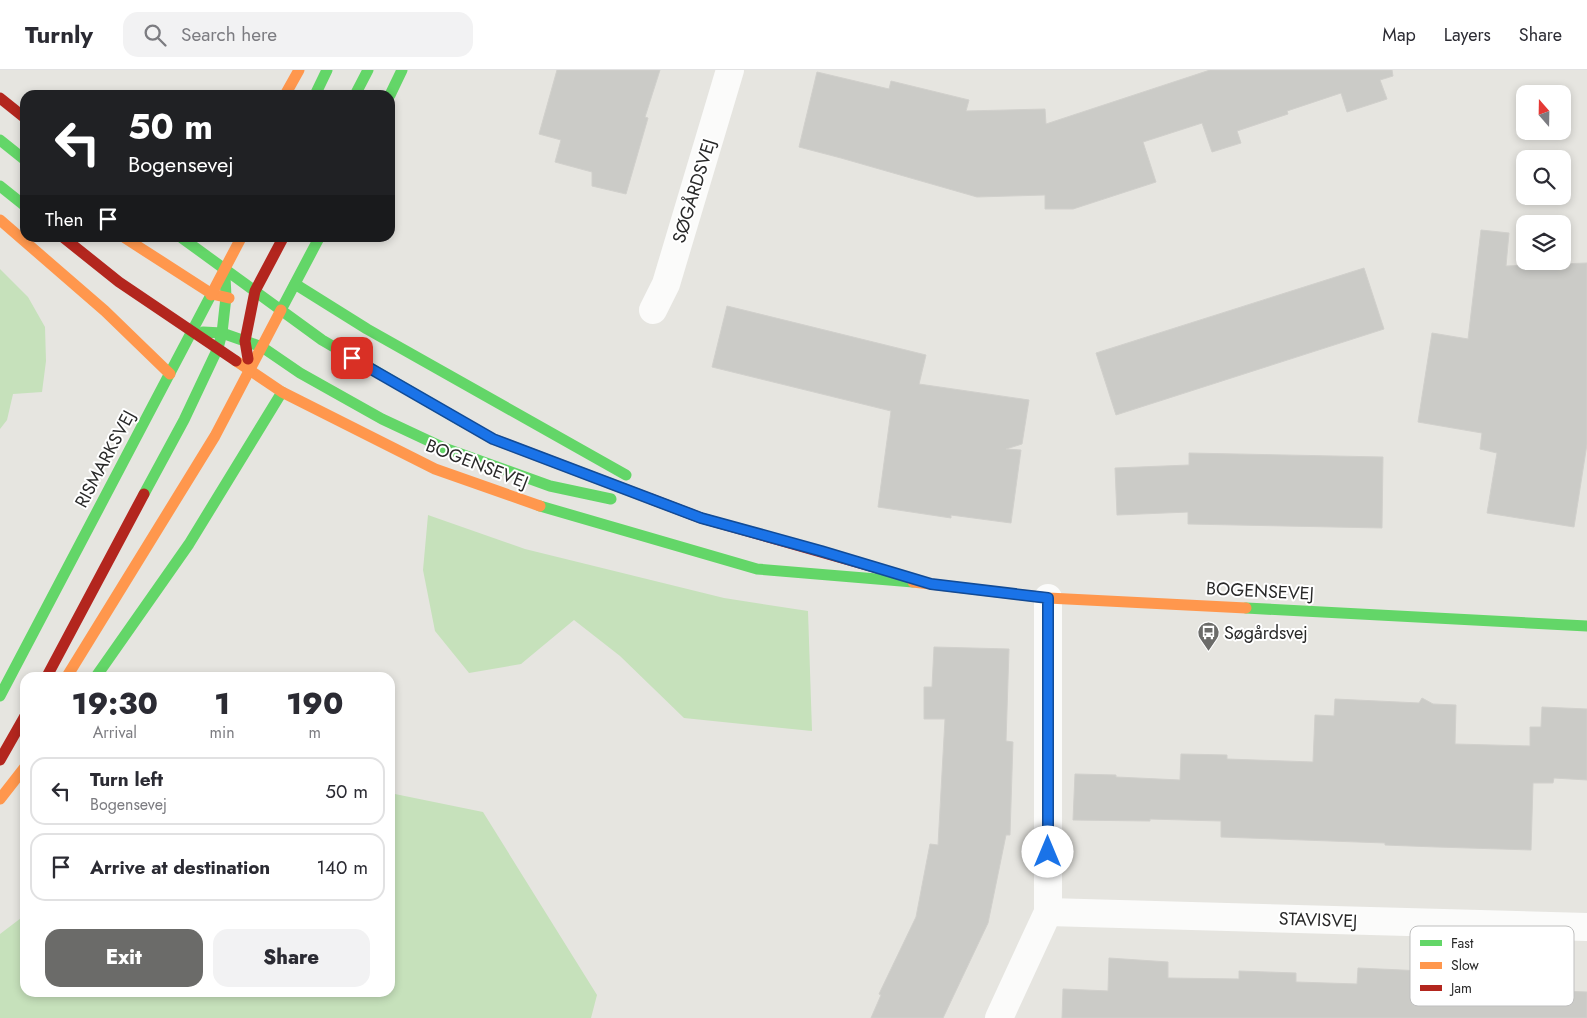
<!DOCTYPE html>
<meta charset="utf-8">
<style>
:root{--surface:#fff;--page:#f2f2f3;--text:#2b2b33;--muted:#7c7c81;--line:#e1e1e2;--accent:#6b6b69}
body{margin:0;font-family:Jost,sans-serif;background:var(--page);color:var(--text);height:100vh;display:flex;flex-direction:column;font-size:19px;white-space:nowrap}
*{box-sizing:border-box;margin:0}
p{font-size:16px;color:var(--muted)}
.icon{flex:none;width:28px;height:28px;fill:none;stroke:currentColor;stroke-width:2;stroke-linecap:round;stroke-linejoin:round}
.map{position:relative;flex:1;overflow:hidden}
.details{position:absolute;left:20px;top:602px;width:375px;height:325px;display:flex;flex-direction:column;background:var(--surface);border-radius:15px;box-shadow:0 2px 8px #0003}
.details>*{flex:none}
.guide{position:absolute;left:20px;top:20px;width:375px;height:152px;border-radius:15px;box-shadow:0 2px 8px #0003;background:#202124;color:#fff;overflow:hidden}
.needle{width:32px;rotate:340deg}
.fabs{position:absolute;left:1516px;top:15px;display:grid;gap:10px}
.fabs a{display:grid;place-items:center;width:55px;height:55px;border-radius:10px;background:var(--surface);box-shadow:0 2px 8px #0003;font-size:25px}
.pin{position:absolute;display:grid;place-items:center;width:42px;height:42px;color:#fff;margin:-21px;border-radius:10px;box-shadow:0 2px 8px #0006}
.me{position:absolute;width:55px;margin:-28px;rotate:0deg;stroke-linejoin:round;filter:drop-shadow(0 0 4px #0008)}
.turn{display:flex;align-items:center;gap:18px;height:105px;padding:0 25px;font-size:22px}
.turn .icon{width:65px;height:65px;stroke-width:2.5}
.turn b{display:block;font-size:35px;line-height:42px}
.then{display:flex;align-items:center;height:48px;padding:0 25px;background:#0003;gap:10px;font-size:19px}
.eta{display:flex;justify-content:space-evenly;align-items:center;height:85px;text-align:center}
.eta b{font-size:30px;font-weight:800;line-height:35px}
.action{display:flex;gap:10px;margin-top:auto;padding:10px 25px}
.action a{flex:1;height:58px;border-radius:15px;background:var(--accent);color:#fff;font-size:20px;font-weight:800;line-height:58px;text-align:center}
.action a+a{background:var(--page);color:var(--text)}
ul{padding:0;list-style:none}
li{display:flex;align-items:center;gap:15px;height:68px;margin:0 10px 8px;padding:0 15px;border:2px solid var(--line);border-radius:15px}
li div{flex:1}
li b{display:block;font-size:19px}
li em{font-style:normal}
header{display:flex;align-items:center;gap:30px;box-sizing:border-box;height:70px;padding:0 25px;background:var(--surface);border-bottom:1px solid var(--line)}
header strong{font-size:24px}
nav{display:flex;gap:28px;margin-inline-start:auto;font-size:18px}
.search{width:350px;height:45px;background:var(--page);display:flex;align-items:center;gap:12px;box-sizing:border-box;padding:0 18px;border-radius:15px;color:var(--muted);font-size:19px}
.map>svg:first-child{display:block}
.green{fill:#c6e1bb}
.building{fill:#cbcbc7;stroke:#d1d0cc}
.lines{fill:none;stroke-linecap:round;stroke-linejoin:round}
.street{stroke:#fbfbfa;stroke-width:28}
.fast{stroke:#63d668;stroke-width:11}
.slow{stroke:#ff974d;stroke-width:11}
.jam{stroke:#b3261e;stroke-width:11}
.route-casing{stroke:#114b97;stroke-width:12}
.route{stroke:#1a73e8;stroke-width:9}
.labels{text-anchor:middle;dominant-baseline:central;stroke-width:4;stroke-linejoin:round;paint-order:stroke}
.street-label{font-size:18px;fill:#292929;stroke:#fff}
.poi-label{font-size:18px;fill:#292929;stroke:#fff;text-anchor:start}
.key{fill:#fff;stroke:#bfbfbf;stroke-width:1}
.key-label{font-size:14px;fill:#292929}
</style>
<header>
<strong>Turnly</strong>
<div class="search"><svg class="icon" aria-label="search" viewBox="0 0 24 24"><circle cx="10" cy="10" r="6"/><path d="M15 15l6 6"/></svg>Search here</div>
<nav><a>Map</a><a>Layers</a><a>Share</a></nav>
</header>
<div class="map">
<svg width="1587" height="948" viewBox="0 0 1587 948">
<rect width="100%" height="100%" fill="#e6e5e0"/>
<!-- green -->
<g class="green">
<polygon points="0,199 28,227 45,257 46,291 42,322 13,324 7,350 0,359"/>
<polygon points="428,445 525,479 724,528 808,541 812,661 684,648 620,586 574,550 521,594 469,603 435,561 423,500"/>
<polygon points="390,723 483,742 597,925 591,948 0,948 0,864 25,845 25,922 390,922"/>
</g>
<!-- building -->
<g class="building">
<polygon points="557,0 660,0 645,47 648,48 626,124 592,116 592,102 555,92 561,70 539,64"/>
<polygon points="1210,0 1392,0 1393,6 1380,10 1387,29 1347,42 1341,23 1287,41 1288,44 1237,61 1241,73 1212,82 1202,53 1143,72 1156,112 1073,139 1045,139 1045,125 977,127 841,88 799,77 817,2 889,19 891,11 969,30 966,41 1045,39 1046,54"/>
<polygon points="1481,160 1509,163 1506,196 1587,193 1587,374 1574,457 1487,443 1497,383 1480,379 1482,363 1418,352 1432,263 1468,269"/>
<polygon points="1364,198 1384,259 1116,345 1096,283"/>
<polygon points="727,236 926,285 919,314 1029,330 1022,374 1006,379 1021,380 1011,453 951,445 951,448 878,437 891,341 712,297"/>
<polygon points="1189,383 1383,387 1382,458 1188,454 1188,442 1117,445 1115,398 1189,395"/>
<polygon points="934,577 1009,579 1006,671 1013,672 1010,765 1006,765 988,853 943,948 871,948 881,925 879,924 916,847 930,774 938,775 945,649 924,649 924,617 932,617"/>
<polygon points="1422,628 1433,634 1456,635 1455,674 1530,676 1530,657 1541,657 1542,637 1587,639 1587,710 1554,708 1553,713 1533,713 1531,780 1437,777 1385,775 1385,773 1221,767 1221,751 1150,749 1150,751 1073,750 1075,704 1116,705 1116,707 1180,710 1181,684 1227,685 1227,689 1313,692 1315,645 1334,646 1335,629 1419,633"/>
<polygon points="1109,888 1168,892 1168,908 1239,909 1239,901 1296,903 1296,912 1357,914 1358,898 1489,904 1488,918 1587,922 1587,948 1062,948 1063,919 1108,921"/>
</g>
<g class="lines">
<!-- street -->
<g class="street">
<polyline points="653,240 666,214 730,0"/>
<polyline points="1048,842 1587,857"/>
<polyline points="999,948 1048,842 1048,528"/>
</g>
<!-- fast -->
<g class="fast">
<polyline points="315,25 327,0"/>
<polyline points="355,25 368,0"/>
<polyline points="390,25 402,0"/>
<polyline points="0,70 25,90"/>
<polyline points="0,116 25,136"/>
<polyline points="182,168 322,270 463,352"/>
<polyline points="295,214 367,259 626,405"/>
<polyline points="281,240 319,168"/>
<polyline points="203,262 222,263 262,277 300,303 382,349 444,378 550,416 611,429"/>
<polyline points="144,424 184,350 218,278 222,263 226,227 225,206"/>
<polyline points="540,436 757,499 913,512"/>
<polyline points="1246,538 1587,556"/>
<polyline points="95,608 189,474 282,322"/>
<polyline points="0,626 211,225"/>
</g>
<!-- slow -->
<g class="slow">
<polyline points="285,25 299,0"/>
<polyline points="0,150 105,241 170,304"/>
<polyline points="125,168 212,224 229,228"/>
<polyline points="211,225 241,168"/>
<polyline points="236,291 282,322 435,399 540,436"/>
<polyline points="463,352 493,369 651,429"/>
<polyline points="913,512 1048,528 1246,538"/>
<polyline points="66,608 215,366 281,240"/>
<polyline points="0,729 25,697"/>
</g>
<!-- jam -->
<g class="jam">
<polyline points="0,28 25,48"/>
<polyline points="64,168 119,212 236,291"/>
<polyline points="248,289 245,271 255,221 283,168"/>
<polyline points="651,429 701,448 877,498"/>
<polyline points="46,608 144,424"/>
<polyline points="0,690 25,646"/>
</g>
</g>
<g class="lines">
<defs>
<polyline id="route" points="352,288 493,369 701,448 821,481 931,514 1048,528 1048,782"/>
</defs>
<!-- route casing -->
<use href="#route" class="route-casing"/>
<!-- route -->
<use href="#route" class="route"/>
</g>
<!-- icons -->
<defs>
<symbol id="bus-pin" viewBox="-11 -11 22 30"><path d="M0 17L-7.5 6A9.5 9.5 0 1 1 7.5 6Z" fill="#6b6b69" stroke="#fff"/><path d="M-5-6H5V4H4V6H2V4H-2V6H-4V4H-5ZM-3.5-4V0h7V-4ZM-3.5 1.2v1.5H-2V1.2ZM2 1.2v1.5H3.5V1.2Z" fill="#fff"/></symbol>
</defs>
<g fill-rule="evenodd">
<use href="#bus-pin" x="1196" y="550" width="25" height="34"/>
</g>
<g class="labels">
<!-- street labels -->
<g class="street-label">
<text transform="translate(694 121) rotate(-73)">SØGÅRDSVEJ</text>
<text transform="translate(105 389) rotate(-62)">RISMARKSVEJ</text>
<text transform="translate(477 394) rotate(21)">BOGENSEVEJ</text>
<text transform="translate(1260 521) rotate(3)">BOGENSEVEJ</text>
<text transform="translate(1318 850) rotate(2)">STAVISVEJ</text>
</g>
<!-- poi labels -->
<g class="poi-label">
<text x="1224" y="563">Søgårdsvej</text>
</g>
</g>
<!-- legend -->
<rect x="1410" y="856" width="164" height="80" rx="8" class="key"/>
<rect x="1420" y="870" width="22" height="6" fill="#63d668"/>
<rect x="1420" y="892" width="22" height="7" fill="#ff974d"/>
<rect x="1420" y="915" width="22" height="6" fill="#b3261e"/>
<g class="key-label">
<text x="1451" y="878">Fast</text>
<text x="1451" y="900">Slow</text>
<text x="1451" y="923">Jam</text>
</g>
</svg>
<div class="fabs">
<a><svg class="needle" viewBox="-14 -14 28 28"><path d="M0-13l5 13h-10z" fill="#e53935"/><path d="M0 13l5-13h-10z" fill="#7c7c81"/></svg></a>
<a><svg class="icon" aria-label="search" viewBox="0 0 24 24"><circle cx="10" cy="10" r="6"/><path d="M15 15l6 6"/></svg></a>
<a><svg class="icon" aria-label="layers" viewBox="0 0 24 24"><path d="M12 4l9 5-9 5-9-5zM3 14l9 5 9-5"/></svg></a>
</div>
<div class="pin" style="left:352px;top:288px;background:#d93025"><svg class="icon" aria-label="arrive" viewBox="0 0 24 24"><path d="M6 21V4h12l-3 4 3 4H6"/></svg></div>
<svg class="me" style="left:1048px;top:782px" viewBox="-20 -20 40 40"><circle r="19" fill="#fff"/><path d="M0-13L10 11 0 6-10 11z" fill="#1a73e8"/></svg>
<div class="guide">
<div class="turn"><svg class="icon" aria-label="left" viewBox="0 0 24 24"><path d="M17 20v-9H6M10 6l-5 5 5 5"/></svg><div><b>50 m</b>Bogensevej</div></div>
<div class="then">Then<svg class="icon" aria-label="arrive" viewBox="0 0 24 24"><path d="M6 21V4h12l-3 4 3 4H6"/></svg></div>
</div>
<section class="details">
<div class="eta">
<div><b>19:30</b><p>Arrival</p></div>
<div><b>1</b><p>min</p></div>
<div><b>190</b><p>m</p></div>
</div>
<ul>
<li><svg class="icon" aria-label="left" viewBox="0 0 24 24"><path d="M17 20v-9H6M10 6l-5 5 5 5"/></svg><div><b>Turn left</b><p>Bogensevej</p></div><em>50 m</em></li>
<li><svg class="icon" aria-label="arrive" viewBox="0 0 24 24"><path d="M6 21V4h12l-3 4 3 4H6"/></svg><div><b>Arrive at destination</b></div><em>140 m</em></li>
</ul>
<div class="action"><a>Exit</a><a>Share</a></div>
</section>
</div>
